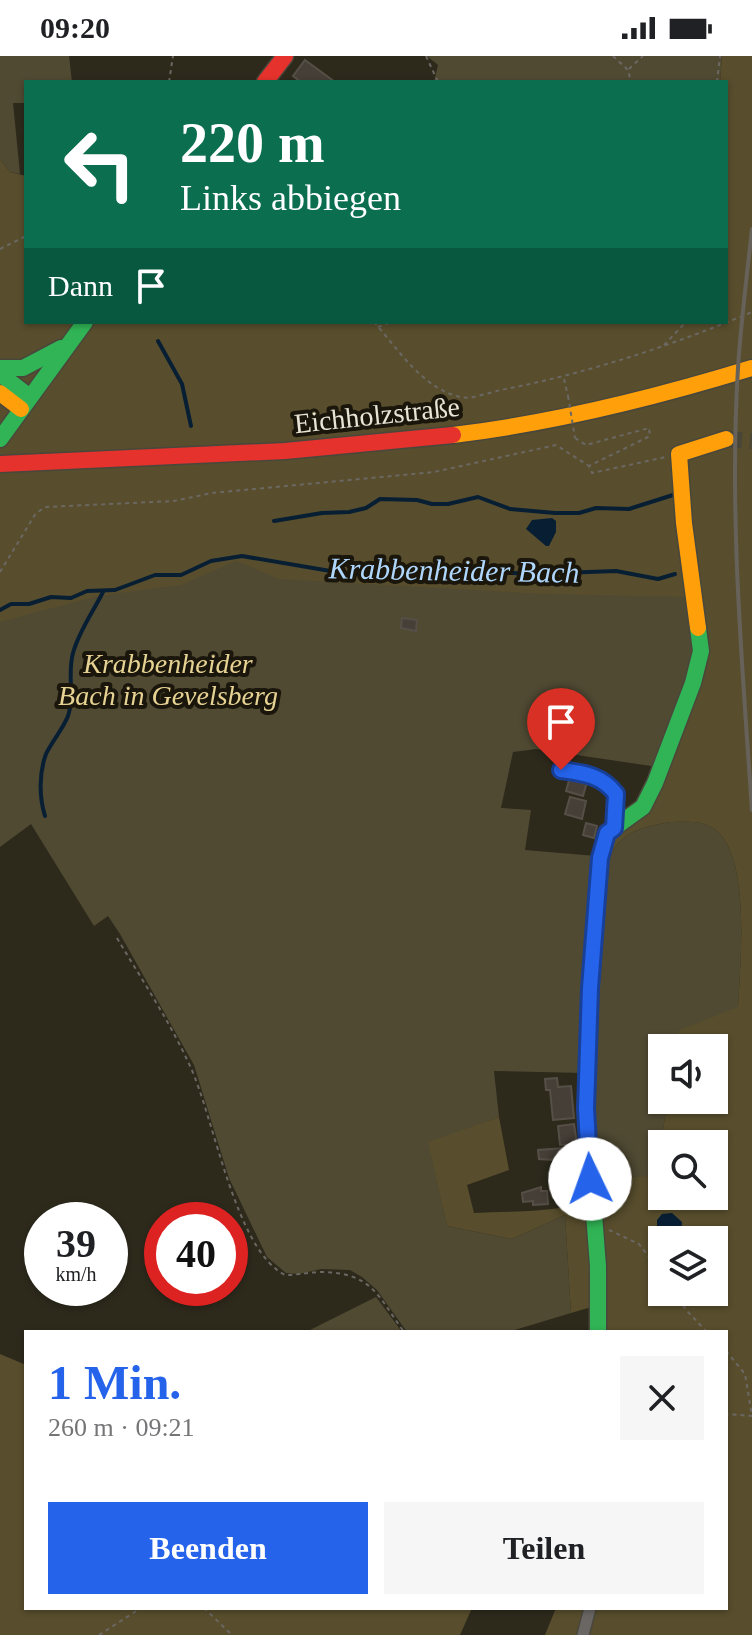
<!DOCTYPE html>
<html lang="de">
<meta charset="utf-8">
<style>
:root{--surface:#fff;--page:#f6f6f6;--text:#202124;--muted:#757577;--accent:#2563eb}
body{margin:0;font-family:Georgia,serif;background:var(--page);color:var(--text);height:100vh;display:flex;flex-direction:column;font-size:30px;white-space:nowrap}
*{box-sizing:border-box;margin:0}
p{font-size:26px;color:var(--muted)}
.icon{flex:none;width:44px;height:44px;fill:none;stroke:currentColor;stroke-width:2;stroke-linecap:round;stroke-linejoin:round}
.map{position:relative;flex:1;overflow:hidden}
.drawer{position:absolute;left:24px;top:1274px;width:704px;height:280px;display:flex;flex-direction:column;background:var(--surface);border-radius:0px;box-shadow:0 2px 6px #0004}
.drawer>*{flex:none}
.banner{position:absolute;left:24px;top:24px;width:704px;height:244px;border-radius:0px;box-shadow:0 2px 6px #0004;background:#0b6e4f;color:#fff;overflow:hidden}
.buttons{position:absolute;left:648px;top:978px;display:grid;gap:16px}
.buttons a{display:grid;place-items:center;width:80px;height:80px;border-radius:0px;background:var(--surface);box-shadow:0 2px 6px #0004;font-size:40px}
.speed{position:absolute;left:24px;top:1146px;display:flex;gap:16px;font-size:40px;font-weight:700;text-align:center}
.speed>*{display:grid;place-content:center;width:104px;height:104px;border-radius:50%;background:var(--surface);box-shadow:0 2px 6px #0004;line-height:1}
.speed small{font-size:20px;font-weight:400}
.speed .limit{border:12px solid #d22;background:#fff;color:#111}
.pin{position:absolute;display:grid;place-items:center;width:68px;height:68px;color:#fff;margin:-82px -34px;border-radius:50% 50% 50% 0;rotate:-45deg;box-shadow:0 0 8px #0007}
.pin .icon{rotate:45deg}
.me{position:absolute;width:88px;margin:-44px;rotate:357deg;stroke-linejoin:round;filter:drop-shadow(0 0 6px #0008)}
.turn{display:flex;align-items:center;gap:28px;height:168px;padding:0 24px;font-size:36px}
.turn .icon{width:104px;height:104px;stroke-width:2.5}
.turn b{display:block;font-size:56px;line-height:68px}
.then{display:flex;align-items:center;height:76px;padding:0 24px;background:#0003;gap:16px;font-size:30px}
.round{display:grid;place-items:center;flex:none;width:84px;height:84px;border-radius:0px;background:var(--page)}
.overview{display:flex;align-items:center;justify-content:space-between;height:136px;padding:0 24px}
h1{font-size:48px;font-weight:800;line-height:60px;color:var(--accent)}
.action{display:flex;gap:16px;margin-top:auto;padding:16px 24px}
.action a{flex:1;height:92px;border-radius:0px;background:var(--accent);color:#fff;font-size:32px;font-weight:800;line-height:92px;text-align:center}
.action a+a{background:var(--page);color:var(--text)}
.status{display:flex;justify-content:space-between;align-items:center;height:56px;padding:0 40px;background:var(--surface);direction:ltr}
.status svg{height:22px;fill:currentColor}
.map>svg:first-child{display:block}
.green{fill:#504a33}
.forest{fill:#584e2d;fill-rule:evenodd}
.water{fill:#081f33}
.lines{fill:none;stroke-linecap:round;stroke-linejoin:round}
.stream{stroke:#081f33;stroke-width:4}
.building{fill:#463f38;stroke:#564f47;stroke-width:2}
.secondary-tunnel{stroke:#494638;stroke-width:16;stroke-dasharray:16 8;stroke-linecap:butt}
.lane-casing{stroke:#49473b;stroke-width:9}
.street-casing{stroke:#49473b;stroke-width:14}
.fast-casing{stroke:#49473b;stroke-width:19}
.slow-casing{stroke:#49473b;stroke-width:19}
.jam-casing{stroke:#49473b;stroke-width:19}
.path{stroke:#6b6762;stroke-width:2;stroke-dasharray:4 4;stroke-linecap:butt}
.lane{stroke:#6a6663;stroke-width:6}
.street{stroke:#6a6663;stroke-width:11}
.fast{stroke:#30b455;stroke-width:16}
.slow{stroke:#ff9f0a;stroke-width:16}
.jam{stroke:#e5322d;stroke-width:16}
.rail{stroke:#66625a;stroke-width:4}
.path-bridge{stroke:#6b6762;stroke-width:2;stroke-dasharray:4 4;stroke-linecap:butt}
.route-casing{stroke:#184099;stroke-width:20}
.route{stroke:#2563eb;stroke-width:14}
.labels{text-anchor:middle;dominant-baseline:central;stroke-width:8;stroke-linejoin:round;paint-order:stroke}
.street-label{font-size:28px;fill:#e9e4d5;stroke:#1a160b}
.park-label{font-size:28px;font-style:italic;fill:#e6d292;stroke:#1a160b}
.water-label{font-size:30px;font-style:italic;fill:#afd6fc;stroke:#1a160b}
</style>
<div class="status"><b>09:20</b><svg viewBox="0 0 49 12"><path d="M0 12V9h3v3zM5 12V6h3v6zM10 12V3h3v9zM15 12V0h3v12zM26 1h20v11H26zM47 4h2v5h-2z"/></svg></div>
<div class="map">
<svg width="752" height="1579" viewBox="0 0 752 1579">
<rect width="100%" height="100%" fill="#2d2a1c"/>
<!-- green -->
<g class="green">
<polygon points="0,0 69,0 72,26 26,26 26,47 13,47 20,118 10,116 0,103"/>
<polygon points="427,0 722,0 720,26 434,26 438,9"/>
<polygon points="43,466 690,540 698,597 658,711 536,693 513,696 501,752 531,754 525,794 596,800 584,1017 494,1015 499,1061 429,1087 447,1170 512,1183 565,1159 571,1257 508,1276 407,1276 377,1234 362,1221 350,1214 321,1213 299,1218 286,1217 267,1201 229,1122 194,1009 120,878 108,860 94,870 31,768 0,791 0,537"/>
<path d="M 671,766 C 685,766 701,764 713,772 C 752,797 740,909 738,952 L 680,974 L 676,992 L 662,992 L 662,1044 L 668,1044 L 655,1121 L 592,1123 C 599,1026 591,927 606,830 C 607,820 607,804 613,795 C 626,773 648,770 671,766 Z"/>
<polygon points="376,1241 402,1276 306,1276"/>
</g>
<!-- forest -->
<g class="forest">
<path d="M 722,0 L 752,0 L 752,1579 L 545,1579 L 556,1552 L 726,1552 L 726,1276 L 601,1276 L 601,1212 L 592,1123 L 590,1002 L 601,814 L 605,795 L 614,779 L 650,747 L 696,629 L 702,594 L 694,541 L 544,538 L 279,523 L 236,505 L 181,529 L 98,540 L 0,566 L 0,103 L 10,116 L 26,120 L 26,266 L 726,266 L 726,26 L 720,26 ZM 671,766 C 684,766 701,764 713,772 C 752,797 740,909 738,951 L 679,974 L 676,992 L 714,992 L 714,1044 L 668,1044 L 655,1120 L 592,1123 C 599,1026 590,927 606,830 C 607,820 607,804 613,795 C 626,773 648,770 671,766 ZM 662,1088 L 714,1088 L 714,1140 L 662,1140 ZM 662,1184 L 714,1184 L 714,1236 L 662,1236 Z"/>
<path d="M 499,1061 L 509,1114 L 467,1129 L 474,1157 C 512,1155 553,1157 590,1145 L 595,1250 L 571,1257 L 565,1159 L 512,1183 L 447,1170 L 428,1086 Z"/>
<polygon points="0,1298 26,1309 26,1552 472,1552 460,1579 0,1579"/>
</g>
<!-- water -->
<g class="water">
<polygon points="552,462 556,465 556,476 549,490 546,490 526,473 532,464"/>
<polygon points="672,1157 682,1166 681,1184 662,1184 662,1204 657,1189 657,1164 662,1158"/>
</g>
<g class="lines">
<!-- stream -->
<g class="stream">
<polyline points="158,285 182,328 191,370"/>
<polyline points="274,465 322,457 349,456 366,452 380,443 417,444 432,448 448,448 478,441 510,453 555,457 579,457 596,452 629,453 673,439"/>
<polyline points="0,554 11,548 29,548 51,541 71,542 87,535 115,534 155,519 181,519 211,505 242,500 354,519 384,508 403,514 438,517 470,515 533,518 616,515 658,523 675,518"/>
<path d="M 45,760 C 39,741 39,717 46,698 C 52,685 63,673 68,660 C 75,640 67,618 73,597 C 79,575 93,556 103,536"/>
</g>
</g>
<!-- building -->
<g class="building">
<polygon points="305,4 335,26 301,26 293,20"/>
<polygon points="402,562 417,564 416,575 401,572"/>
<polygon points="570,721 587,726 583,740 566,735"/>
<polygon points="570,741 586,745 582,763 565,758"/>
<polygon points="586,767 597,770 594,782 583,779"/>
<polygon points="557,1022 558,1031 571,1030 574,1062 553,1064 550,1034 546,1034 545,1023"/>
<polygon points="574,1068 577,1088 560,1089 558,1070"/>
<polygon points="577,1091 579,1110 571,1111 571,1107 555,1109 554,1104 539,1103 538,1094"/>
<polygon points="568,1117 570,1140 553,1142 550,1119"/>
<polygon points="541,1131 541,1135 547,1135 548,1148 533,1149 533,1145 523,1146 522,1137"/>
</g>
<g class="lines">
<!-- secondary-tunnel -->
<polyline class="secondary-tunnel" points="726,383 752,385"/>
<defs>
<path id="lane" d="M 561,714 C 601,720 620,721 615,768"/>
<polyline id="street" points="583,1579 590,1552"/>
<g id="fast">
<polyline points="0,312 23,312 61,292"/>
<polyline points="0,318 30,341"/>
<polyline points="0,383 85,266"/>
<polyline points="598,1276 598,1210 586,1053 590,932 600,802 607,777 643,751 655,727 693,627 701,595 698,572"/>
</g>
<g id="slow">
<polyline points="0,337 21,353"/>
<path d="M 453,379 C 555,367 654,342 752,312"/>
<polyline points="698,572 684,467 679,398 726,383"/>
</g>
<g id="jam">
<polyline points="265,26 285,0"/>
<polyline points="0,408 285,395 453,379"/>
</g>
</defs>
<!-- lane casing -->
<use href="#lane" class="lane-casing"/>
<!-- street casing -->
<use href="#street" class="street-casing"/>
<!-- fast casing -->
<use href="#fast" class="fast-casing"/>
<!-- slow casing -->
<use href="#slow" class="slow-casing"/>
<!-- jam casing -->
<use href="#jam" class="jam-casing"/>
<!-- path -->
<g class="path">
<polyline points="426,0 438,26"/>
<polyline points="613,0 628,14 631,26"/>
<polyline points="629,13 643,0"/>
<polyline points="169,26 173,0"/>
<polyline points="717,26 720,0"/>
<polyline points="0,193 26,180"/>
<path d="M 374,266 C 398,293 422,332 460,341 C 471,344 490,336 501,334 C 588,317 671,290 752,256"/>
<polyline points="378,271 391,266"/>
<polyline points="664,289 686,266"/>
<polyline points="564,323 568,340"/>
<polyline points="575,382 586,389 649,372 650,380 589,410 592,417 666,401"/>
<polyline points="0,516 36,457 46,451 174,445 212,437 434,416 556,389 589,410"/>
<path d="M 117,882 C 142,924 170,966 190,1010 C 214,1061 235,1194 285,1219 C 298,1219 310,1216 323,1216 C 372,1217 378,1240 404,1276"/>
<polyline points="609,1174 639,1188 662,1218"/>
<polyline points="674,1236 687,1255 707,1276"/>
<polyline points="726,1295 745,1318 752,1360 726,1358"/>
<polyline points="204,1552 232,1579"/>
<polyline points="99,1579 141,1552"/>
</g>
<!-- lane -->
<use href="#lane" class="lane"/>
<!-- street -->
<use href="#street" class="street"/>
<!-- fast -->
<use href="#fast" class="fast"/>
<!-- slow -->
<use href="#slow" class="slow"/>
<!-- jam -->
<use href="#jam" class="jam"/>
<!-- rail -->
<path class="rail" d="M 752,173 C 747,219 741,265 738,312 C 729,459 742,607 752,754"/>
<!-- path-bridge -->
<polyline class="path-bridge" points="568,340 575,382"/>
</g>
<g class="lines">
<defs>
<path id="route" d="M 561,714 C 583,717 602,719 616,738 L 614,772 L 607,777 L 600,802 L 590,932 L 586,1053 L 590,1123"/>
</defs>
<!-- route casing -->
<use href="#route" class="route-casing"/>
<!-- route -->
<use href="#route" class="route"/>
</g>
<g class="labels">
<!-- street labels -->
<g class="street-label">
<text transform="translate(377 359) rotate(-6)">Eichholzstraße</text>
</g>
<!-- park labels -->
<g class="park-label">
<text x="168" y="607">Krabbenheider<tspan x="168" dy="32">Bach in Gevelsberg</tspan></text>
</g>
<!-- water labels -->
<g class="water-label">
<text transform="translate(454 514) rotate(1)">Krabbenheider Bach</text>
</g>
</g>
</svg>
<div class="buttons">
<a><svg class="icon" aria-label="sound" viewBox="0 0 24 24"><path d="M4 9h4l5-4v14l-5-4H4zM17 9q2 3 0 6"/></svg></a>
<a><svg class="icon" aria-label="search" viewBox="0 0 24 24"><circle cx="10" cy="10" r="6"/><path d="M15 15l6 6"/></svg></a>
<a><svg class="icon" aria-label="layers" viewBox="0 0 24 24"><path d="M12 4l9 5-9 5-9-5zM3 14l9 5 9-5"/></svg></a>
</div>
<div class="speed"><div>39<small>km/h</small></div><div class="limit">40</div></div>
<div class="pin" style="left:561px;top:714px;background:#d93025"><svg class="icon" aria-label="arrive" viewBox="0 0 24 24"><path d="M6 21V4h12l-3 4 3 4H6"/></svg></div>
<svg class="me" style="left:590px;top:1123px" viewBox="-20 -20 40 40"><circle r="19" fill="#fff"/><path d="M0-13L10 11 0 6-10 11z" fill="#2563eb"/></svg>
<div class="banner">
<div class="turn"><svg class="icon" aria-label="left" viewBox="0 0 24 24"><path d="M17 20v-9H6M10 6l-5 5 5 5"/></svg><div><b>220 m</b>Links abbiegen</div></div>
<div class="then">Dann<svg class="icon" aria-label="arrive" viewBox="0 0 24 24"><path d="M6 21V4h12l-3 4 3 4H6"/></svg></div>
</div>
<section class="drawer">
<div class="overview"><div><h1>1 Min.</h1><p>260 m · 09:21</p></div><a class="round"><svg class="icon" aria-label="close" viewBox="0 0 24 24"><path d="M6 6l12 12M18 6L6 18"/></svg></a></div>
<div class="action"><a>Beenden</a><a>Teilen</a></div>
</section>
</div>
